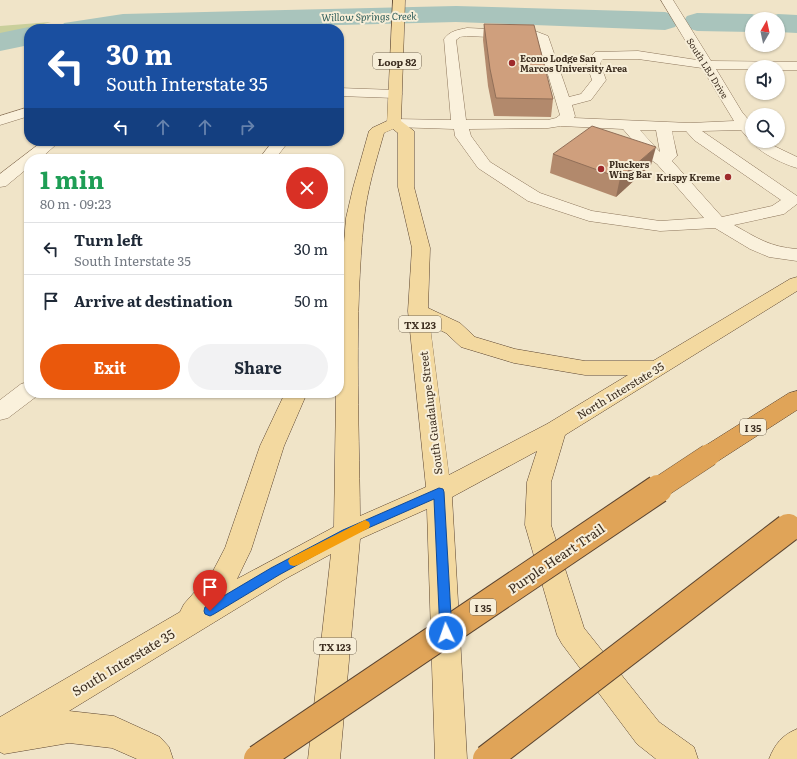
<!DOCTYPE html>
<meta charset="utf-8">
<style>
:root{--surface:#fff;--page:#f2f2f3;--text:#1f2937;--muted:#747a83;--line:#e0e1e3;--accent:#ea580c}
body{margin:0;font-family:Literata,serif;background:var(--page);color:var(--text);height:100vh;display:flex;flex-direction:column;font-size:15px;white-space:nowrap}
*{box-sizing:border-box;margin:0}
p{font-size:13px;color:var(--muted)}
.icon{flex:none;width:22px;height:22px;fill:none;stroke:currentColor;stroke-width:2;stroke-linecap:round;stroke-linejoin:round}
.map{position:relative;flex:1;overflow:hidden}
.side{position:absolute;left:24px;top:154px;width:320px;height:244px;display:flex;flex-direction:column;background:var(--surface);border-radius:16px;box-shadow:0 1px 3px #0004}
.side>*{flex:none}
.banner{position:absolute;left:24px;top:24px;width:320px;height:122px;border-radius:16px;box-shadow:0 1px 3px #0004;background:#1a4fa0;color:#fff;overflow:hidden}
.needle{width:26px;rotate:9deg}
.tools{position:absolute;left:745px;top:12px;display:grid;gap:8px}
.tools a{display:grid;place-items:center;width:40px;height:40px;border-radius:50%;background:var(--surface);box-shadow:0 1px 3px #0004;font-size:20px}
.pin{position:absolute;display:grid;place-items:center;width:34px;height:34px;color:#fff;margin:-41px -17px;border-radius:50% 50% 50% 0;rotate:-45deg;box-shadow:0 0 4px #0007}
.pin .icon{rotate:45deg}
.me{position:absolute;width:44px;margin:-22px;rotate:357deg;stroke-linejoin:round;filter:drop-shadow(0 0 3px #0008)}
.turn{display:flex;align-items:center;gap:14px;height:84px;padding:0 16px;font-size:18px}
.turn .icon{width:52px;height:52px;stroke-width:2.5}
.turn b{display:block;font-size:28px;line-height:34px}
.lanes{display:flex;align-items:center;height:38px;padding:0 16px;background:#0003;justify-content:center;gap:20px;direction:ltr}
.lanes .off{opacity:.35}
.round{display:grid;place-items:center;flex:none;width:42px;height:42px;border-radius:21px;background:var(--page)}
.summary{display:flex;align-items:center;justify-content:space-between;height:68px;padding:0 16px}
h1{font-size:24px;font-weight:700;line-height:30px;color:#1e9e55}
.cta{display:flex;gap:8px;margin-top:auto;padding:8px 16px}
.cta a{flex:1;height:46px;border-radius:24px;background:var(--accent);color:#fff;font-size:16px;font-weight:700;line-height:46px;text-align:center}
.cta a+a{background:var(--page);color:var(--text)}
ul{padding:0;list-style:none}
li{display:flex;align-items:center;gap:12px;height:52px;padding:0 16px;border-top:1px solid var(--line)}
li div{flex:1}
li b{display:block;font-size:15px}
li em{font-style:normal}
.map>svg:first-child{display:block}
.green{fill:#c9cf9b}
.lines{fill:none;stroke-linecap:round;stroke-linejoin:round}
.river{fill:#a9c4bc;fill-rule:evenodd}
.minor-casing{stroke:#8d765c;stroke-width:1}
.major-casing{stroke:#5b4430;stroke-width:1}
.highway-casing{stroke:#5b4430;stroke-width:1}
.minor{fill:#faf1dc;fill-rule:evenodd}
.major{fill:#f3d9a0;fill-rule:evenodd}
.highway{fill:#e0a458;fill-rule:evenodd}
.highway-bridge-far1-casing{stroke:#5b4430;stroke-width:23;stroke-linecap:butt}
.highway-bridge-casing{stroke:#5b4430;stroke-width:30;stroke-linecap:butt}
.highway-bridge-far1{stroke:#e0a458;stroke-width:22}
.highway-bridge{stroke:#e0a458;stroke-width:28}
.wall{fill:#b2896c}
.shaded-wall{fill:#916f58}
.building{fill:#cf9f7d;stroke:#916f58}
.route{fill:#1a73e8;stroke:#114b97}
.slow{fill:#f59e0b}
.poi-dot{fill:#9e2a2b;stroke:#f7eed8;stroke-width:1.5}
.labels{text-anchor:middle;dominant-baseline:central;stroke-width:4;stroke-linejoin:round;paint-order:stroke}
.far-poi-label{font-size:9px;font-weight:bold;fill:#3d2e20;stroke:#f7eed8;text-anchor:start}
.far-street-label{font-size:9px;fill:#3d2e20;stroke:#f7eed8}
.far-water-label{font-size:10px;font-style:italic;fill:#2f5d5a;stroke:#f7eed8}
.shield{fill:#f7eed8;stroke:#756857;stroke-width:1}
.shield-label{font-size:10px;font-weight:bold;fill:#3d2e20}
.street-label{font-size:11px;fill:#3d2e20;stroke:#f7eed8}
.near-street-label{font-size:13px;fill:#3d2e20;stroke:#f7eed8}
</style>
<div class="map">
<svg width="797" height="759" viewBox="0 0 797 759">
<rect width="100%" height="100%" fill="#f0e4c8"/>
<!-- green -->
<polygon class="green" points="51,22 0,36 0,26"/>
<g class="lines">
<!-- river -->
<g class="river">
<polygon points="456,6 665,12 675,15 679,21 675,27 665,30 456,22 183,29 60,29 64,23 123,14"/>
<polygon points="697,13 752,14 762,17 764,19 752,19 752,32 697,31 687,28 683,22 687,16"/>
<polygon points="778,14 797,15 797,33 778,32 778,19 766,19 768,17"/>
<polygon points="29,27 36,29 29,29 29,45 0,51 0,33"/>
</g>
<defs>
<g id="minor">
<path d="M 661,0 L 673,0 L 711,61 L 797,62 L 797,70 L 778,70 L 778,67 L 752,67 L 752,69 L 716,69 L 742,112 L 752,124 L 752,139 L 747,137 L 741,130 L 702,131 L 797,196 L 797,204 L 784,214 L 734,225 C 757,238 770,247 797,249 L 797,261 L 769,257 L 750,249 L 715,228 L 660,231 L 589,221 L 528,201 L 478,168 L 455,136 L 454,129 L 394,127 L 389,126 L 387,123 L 389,120 L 394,119 L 451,120 L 444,39 C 450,31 457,30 467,28 L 535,31 L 548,36 L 569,97 L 581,94 L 592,80 L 586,62 L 595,52 L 638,51 L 697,60 ZM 467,36 L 533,39 L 538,41 L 560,115 L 556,118 L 548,120 L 466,120 L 456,40 L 460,37 ZM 603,59 L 638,59 L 702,68 L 734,121 L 690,123 L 574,118 L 575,116 L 572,105 L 591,100 L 606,80 L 600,63 ZM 561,126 L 623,129 L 647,157 L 657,164 L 704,218 L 660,221 L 592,211 L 540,193 L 490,162 L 471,136 L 469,129 L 548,128 ZM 640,130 L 656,130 L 660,152 L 659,151 ZM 672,131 L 686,131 L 694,140 L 781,200 L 772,206 L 722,217 L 672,161 L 677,156 Z"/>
<polygon points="339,88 395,90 400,91 402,94 400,97 395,98 339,96"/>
<polygon points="29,107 29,116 0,125 0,116"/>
<path d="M 752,140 L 768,141 L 772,145 L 797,157 L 797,168 C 786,165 754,151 752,140 Z"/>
<polygon points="43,141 60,141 40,159 29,159 29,167 6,186 0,187 0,174"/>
<polygon points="273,141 289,141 275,159 259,159"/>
<polygon points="29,382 29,393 38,393 37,396 8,418 0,420 0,400 21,384"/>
</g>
<g id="major">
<path d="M 393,0 L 405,0 L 401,121 L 414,131 L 414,187 L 430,248 L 428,308 L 460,323 L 475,337 L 515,349 L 585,361 L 653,361 L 790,279 L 797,277 L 797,291 L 565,435 L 551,482 L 551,525 L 584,628 L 659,722 L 694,747 L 698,759 L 656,759 L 637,744 L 562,644 L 557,635 L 525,525 L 527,482 L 537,451 L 452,497 L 467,759 L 435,759 L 427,509 L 360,539 L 340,759 L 308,759 L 331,554 L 285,579 L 69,711 L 114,716 L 160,737 L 169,747 L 173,759 L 137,759 L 112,748 L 69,743 L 4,754 L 0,752 L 0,717 L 180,612 L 184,604 L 213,571 L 225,548 L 260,446 L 285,393 L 307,393 L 284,446 L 251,550 L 237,579 L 334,527 L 336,393 L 339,393 L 339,304 L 346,218 L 353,188 L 369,131 L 372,128 L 387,121 ZM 393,129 L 398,133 L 398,187 L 412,248 L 408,311 L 426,487 L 360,516 C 359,417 354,317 364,219 C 367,190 376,161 384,133 ZM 430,325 L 446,333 L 461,347 L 514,363 L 585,375 L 628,375 L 547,424 L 449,475 Z"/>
<path d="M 797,729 L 797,759 L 769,759 C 775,744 782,735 797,729 Z"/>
</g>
<polygon id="highway" points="797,391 797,410 718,461 709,464 700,461 697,455 700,449 789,393"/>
</defs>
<!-- minor casing -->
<use href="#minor" class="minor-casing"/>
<!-- major casing -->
<use href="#major" class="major-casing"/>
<!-- highway casing -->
<use href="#highway" class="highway-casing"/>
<!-- minor -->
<use href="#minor" class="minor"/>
<!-- major -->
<use href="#major" class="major"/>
<!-- highway -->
<use href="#highway" class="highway"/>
<defs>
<polyline id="highway-bridge-far1" points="656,490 709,455"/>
<g id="highway-bridge">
<polyline points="258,759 658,489"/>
<polyline points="487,759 788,528"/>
</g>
</defs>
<!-- highway-bridge-far1 casing -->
<use href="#highway-bridge-far1" class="highway-bridge-far1-casing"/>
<!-- highway-bridge casing -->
<use href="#highway-bridge" class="highway-bridge-casing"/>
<!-- highway-bridge-far1 -->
<use href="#highway-bridge-far1" class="highway-bridge-far1"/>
<!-- highway-bridge -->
<use href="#highway-bridge" class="highway-bridge"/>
</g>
<!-- wall -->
<g class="wall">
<polygon points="484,24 553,99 551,117 494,116 488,86 483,40"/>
<polygon points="553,154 651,165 616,197 550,173"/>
</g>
<!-- shaded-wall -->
<polygon class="shaded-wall" points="656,147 651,165 616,197 620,178"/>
<!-- building -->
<g class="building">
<polygon points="484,24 534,25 553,99 496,98 490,69"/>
<polygon points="592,126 656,147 620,178 553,154"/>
</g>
<!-- route -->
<polygon class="route" points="439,488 443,489 444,492 452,633 450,637 446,639 441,637 440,633 434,499 350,536 279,575 214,614 210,616 205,614 204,611 205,607 271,568 343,530"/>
<!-- slow -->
<polygon class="slow" points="365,520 369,522 370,525 369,528 298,565 294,566 290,565 288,561 290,558"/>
<!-- markers -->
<g class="poi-dot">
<circle cx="512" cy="63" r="4"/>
<circle cx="601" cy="169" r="4"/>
<circle cx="728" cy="177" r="4"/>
</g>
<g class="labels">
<!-- far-poi labels -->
<g class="far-poi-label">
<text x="520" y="58">Econo Lodge San<tspan x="520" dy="10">Marcos University Area</tspan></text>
<text x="609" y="164">Pluckers<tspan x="609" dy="10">Wing Bar</tspan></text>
<text x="720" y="177" text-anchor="end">Krispy Kreme</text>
</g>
<!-- far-street labels -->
<g class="far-street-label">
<text transform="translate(708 68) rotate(58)">South LBJ Drive</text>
</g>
<!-- far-water labels -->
<g class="far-water-label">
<text transform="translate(369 16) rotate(-1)">Willow Springs Creek</text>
</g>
<!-- shield labels -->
<g class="shield">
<rect x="373" y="53" width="48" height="16" rx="3"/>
<rect x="399" y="316" width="42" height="16" rx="3"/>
<rect x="740" y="419" width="26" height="16" rx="3"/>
<rect x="470" y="599" width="26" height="16" rx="3"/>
<rect x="314" y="638" width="42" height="16" rx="3"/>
</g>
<g class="shield-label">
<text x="397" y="61">Loop 82</text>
<text x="420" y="324">TX 123</text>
<text x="753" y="427">I 35</text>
<text x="483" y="607">I 35</text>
<text x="335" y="646">TX 123</text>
</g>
<!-- street labels -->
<g class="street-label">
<text transform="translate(620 390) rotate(-31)">North Interstate 35</text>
<text transform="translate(430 413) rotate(-97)">South Guadalupe Street</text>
</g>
<!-- near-street labels -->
<g class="near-street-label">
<text transform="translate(556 558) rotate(-34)">Purple Heart Trail</text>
<text transform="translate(123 662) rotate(-31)">South Interstate 35</text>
</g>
</g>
</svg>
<div class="tools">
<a><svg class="needle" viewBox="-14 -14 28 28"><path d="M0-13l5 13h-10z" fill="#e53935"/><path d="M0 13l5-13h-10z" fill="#747a83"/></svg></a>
<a><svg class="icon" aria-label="sound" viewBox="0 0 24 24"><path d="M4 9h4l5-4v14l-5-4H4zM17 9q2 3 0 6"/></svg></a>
<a><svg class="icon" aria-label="search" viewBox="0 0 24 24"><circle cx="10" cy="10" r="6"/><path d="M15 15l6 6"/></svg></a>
</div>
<div class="pin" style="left:210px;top:611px;background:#d93025"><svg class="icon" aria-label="arrive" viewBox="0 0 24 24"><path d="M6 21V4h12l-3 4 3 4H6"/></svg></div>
<svg class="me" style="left:446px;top:633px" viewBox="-20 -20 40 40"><circle r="17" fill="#1a73e8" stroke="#fff" stroke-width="3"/><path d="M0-11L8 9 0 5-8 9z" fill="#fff"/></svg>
<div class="banner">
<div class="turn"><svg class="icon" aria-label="left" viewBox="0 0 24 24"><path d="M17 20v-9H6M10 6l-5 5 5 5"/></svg><div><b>30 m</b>South Interstate 35</div></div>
<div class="lanes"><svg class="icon" aria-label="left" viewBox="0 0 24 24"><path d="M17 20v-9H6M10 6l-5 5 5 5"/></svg><svg class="icon off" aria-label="ahead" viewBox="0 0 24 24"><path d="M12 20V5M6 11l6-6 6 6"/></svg><svg class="icon off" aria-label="ahead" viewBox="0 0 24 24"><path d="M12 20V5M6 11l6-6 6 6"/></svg><svg class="icon off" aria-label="right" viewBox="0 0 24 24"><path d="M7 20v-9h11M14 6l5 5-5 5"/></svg></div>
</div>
<section class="side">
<div class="summary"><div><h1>1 min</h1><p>80 m · 09:23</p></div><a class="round" style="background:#d93025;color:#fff"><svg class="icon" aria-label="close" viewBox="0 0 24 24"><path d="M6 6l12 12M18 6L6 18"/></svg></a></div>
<ul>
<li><svg class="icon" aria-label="left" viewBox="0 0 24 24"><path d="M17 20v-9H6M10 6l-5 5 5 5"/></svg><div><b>Turn left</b><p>South Interstate 35</p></div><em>30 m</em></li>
<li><svg class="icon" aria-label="arrive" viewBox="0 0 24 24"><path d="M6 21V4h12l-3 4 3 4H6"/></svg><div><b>Arrive at destination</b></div><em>50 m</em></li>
</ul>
<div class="cta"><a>Exit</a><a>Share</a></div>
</section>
</div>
